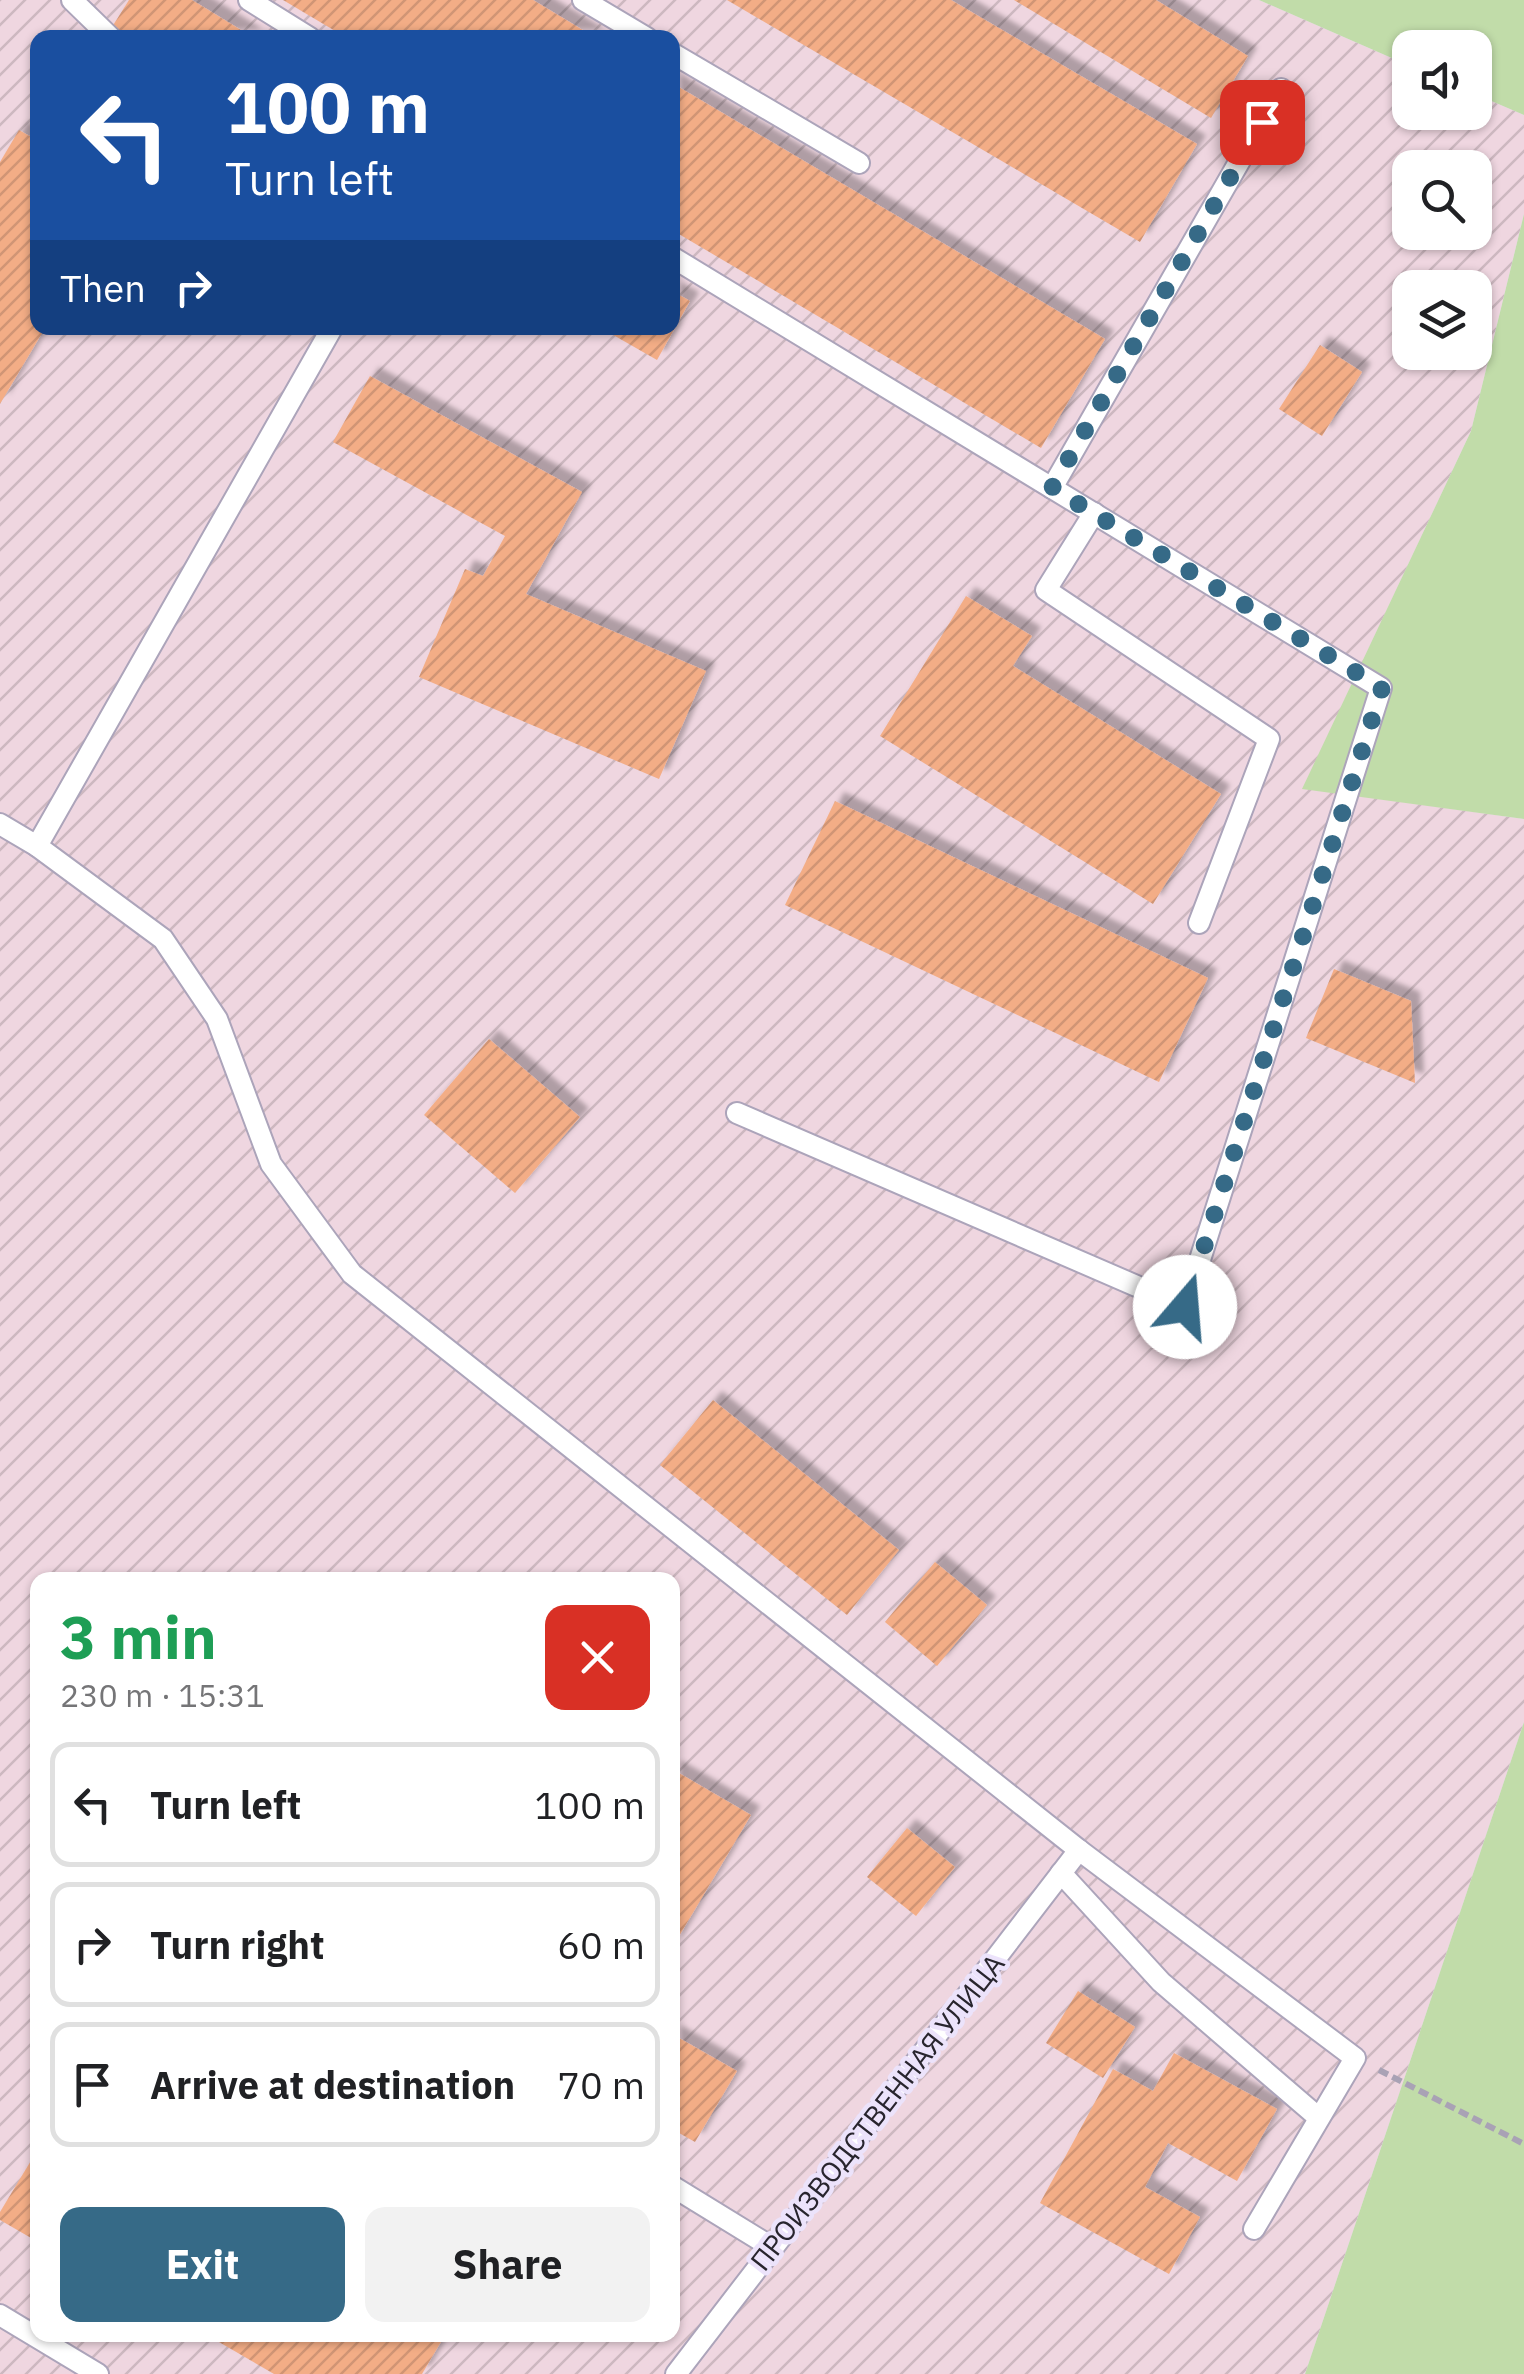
<!DOCTYPE html>
<meta charset="utf-8">
<style>
:root{--surface:#fff;--page:#f2f2f2;--text:#202124;--muted:#757577;--line:#e0e0e0;--accent:#366a87}
body{margin:0;font-family:"IBM Plex Sans",sans-serif;background:var(--page);color:var(--text);height:100vh;display:flex;flex-direction:column;font-size:38px;white-space:nowrap}
*{box-sizing:border-box;margin:0}
p{font-size:32px;color:var(--muted)}
.icon{flex:none;width:55px;height:55px;fill:none;stroke:currentColor;stroke-width:2;stroke-linecap:round;stroke-linejoin:round}
.map{position:relative;flex:1;overflow:hidden}
.details{position:absolute;left:30px;top:1572px;width:650px;height:770px;display:flex;flex-direction:column;background:var(--surface);border-radius:20px;box-shadow:0 2px 8px #0004}
.details>*{flex:none}
.top-card{position:absolute;left:30px;top:30px;width:650px;height:305px;border-radius:20px;box-shadow:0 2px 8px #0004;background:#1a4fa0;color:#fff;overflow:hidden}
.buttons{position:absolute;left:1392px;top:30px;display:grid;gap:20px}
.buttons a{display:grid;place-items:center;width:100px;height:100px;border-radius:20px;background:var(--surface);box-shadow:0 2px 8px #0004;font-size:50px}
.pin{position:absolute;display:grid;place-items:center;width:85px;height:85px;color:#fff;margin:-42px;border-radius:20px;box-shadow:0 5px 15px #0006}
.me{position:absolute;width:110px;margin:-55px;rotate:18deg;stroke-linejoin:round;filter:drop-shadow(0 0 8px #0008)}
.turn{display:flex;align-items:center;gap:35px;height:210px;padding:0 30px;font-size:45px}
.turn .icon{width:130px;height:130px;stroke-width:2.5}
.turn b{display:block;font-size:70px;line-height:85px}
.then{display:flex;align-items:center;height:95px;padding:0 30px;background:#0003;gap:20px;font-size:38px}
.round{display:grid;place-items:center;flex:none;width:105px;height:105px;border-radius:20px;background:var(--page)}
.overview{display:flex;align-items:center;justify-content:space-between;height:170px;padding:0 30px}
h1{font-size:60px;font-weight:700;line-height:75px;color:#1e9e55}
.primary-button{display:flex;gap:20px;margin-top:auto;padding:20px 30px}
.primary-button a{flex:1;height:115px;border-radius:20px;background:var(--accent);color:#fff;font-size:40px;font-weight:700;line-height:115px;text-align:center}
.primary-button a+a{background:var(--page);color:var(--text)}
ul{padding:0;list-style:none}
li{display:flex;align-items:center;gap:30px;height:125px;margin:0 20px 15px;padding:0 10px;border:5px solid var(--line);border-radius:20px}
li div{flex:1}
li b{display:block;font-size:38px}
li em{font-style:normal}
.map>svg:first-child{display:block}
.industrial{fill:url(#industrial-furrows);fill-rule:evenodd}
.grass{fill:#c1dca9}
.building{fill:url(#building-hatch);filter:url(#shadow)}
.lines{fill:none;stroke-linecap:round;stroke-linejoin:round}
.lane-casing{stroke:#aca4ba;stroke-width:24}
.path{stroke:#a9a2b5;stroke-width:6;stroke-dasharray:10 5;stroke-linecap:butt}
.lane{stroke:#fff;stroke-width:20}
.route{stroke:#366a87;stroke-width:18;stroke-dasharray:0 32.4}
.labels{text-anchor:middle;dominant-baseline:central;stroke-width:9;stroke-linejoin:round;paint-order:stroke}
.street-label{font-size:28px;fill:#28252e;stroke:#ece3fb}
</style>
<div class="map">
<svg width="1524" height="2374" viewBox="0 0 1524 2374">
<defs>
<pattern id="industrial-furrows" width="10" height="10" patternUnits="userSpaceOnUse" patternTransform="scale(2.5)"><rect width="10" height="10" fill="#efd6e0"/><path d="M-1 1l2-2M0 10L10 0M9 11l2-2" fill="none" stroke="#cdb8c0"/></pattern>
<pattern id="building-hatch" width="6" height="6" patternUnits="userSpaceOnUse" patternTransform="scale(2.5)"><rect width="6" height="6" fill="#f3ad86"/><path d="M-1 1l2-2M0 6l6-6M5 7l2-2" fill="none" stroke="#d09574"/></pattern>
<filter id="shadow"><feDropShadow dx="9" dy="-9" stdDeviation="2.5" flood-color="#0004"/></filter>
</defs>
<rect width="100%" height="100%" fill="#ece3fb"/>
<!-- industrial -->
<path class="industrial" d="M 0,0 L 1259,0 L 1410,66 L 1410,112 L 1475,112 L 1475,94 L 1524,115 L 1524,214 L 1471,431 L 1303,788 L 1524,819 L 1524,1722 L 1305,2374 L 0,2374 ZM 38,38 L 672,38 L 672,328 L 38,328 ZM 1410,168 L 1475,168 L 1475,232 L 1410,232 ZM 1410,288 L 1475,288 L 1475,352 L 1410,352 ZM 38,1580 L 672,1580 L 672,2335 L 38,2335 Z"/>
<!-- grass -->
<g class="grass">
<polygon points="1259,0 1524,0 1524,115 1475,94 1475,48 1410,48 1410,66"/>
<polygon points="1524,214 1524,819 1302,789 1471,431"/>
<polygon points="1524,1722 1524,2374 1305,2374"/>
</g>
<!-- building -->
<g class="building">
<polygon points="129,0 192,0 254,38 130,38 112,27"/>
<polygon points="283,0 533,0 596,38 347,38"/>
<polygon points="727,0 951,0 1197,144 1140,242"/>
<polygon points="1014,0 1156,0 1248,56 1211,118"/>
<polygon points="672,83 1105,339 1041,448 672,230"/>
<polygon points="19,130 38,141 38,328 45,328 0,404 0,162"/>
<polygon points="672,291 690,301 657,360 601,328 672,328"/>
<polygon points="1320,345 1362,372 1322,436 1279,409"/>
<polygon points="370,376 582,492 526,594 706,671 659,779 419,677 465,569 483,576 505,536 333,442"/>
<polygon points="966,596 1032,636 1013,666 1221,794 1153,904 880,736"/>
<polygon points="835,801 1208,978 1159,1082 785,905"/>
<polygon points="1334,969 1411,1001 1415,1083 1306,1038"/>
<polygon points="489,1039 580,1117 515,1193 424,1115"/>
<polygon points="713,1400 899,1550 847,1615 660,1465"/>
<polygon points="935,1562 987,1605 937,1666 885,1622"/>
<polygon points="672,1769 751,1815 672,1948"/>
<polygon points="907,1828 955,1867 916,1916 867,1877"/>
<polygon points="1078,1991 1135,2027 1103,2078 1046,2043"/>
<polygon points="672,2034 737,2071 695,2142 672,2129"/>
<polygon points="1174,2053 1277,2109 1237,2181 1168,2143 1145,2187 1200,2217 1169,2274 1040,2203 1113,2069 1153,2091"/>
<polygon points="38,2149 38,2242 0,2220 0,2212"/>
<polygon points="214,2335 445,2335 422,2374 274,2374 212,2338"/>
</g>
<g class="lines">
<defs>
<g id="lane">
<polyline points="72,0 111,38"/>
<polyline points="249,0 310,38"/>
<polyline points="583,0 647,38"/>
<polyline points="672,53 859,163"/>
<polyline points="672,257 1381,688 1185,1307 737,1113"/>
<polyline points="1052,488 1281,89"/>
<polyline points="1094,513 1046,590 1269,739 1199,923"/>
<polyline points="0,824 37,846 163,939 217,1019 271,1164 352,1274 1079,1850 1355,2058 1254,2229"/>
<polyline points="37,846 332,328"/>
<polyline points="1061,1873 1161,1982 1319,2118"/>
<polyline points="672,2186 773,2248"/>
<polyline points="0,2315 98,2374"/>
<polyline points="676,2374 1079,1850"/>
</g>
</defs>
<!-- lane casing -->
<use href="#lane" class="lane-casing"/>
<!-- path -->
<polyline class="path" points="1379,2070 1524,2144"/>
<!-- lane -->
<use href="#lane" class="lane"/>
</g>
<g class="lines">
<!-- route -->
<polyline class="route" points="1185,1307 1382,688 1052,488 1262,122"/>
</g>
<g class="labels">
<!-- street labels -->
<g class="street-label">
<text transform="translate(877 2112) rotate(-52)">ПРОИЗВОДСТВЕННАЯ УЛИЦА</text>
</g>
</g>
</svg>
<div class="buttons">
<a><svg class="icon" aria-label="sound" viewBox="0 0 24 24"><path d="M4 9h4l5-4v14l-5-4H4zM17 9q2 3 0 6"/></svg></a>
<a><svg class="icon" aria-label="search" viewBox="0 0 24 24"><circle cx="10" cy="10" r="6"/><path d="M15 15l6 6"/></svg></a>
<a><svg class="icon" aria-label="layers" viewBox="0 0 24 24"><path d="M12 4l9 5-9 5-9-5zM3 14l9 5 9-5"/></svg></a>
</div>
<div class="pin" style="left:1262px;top:122px;background:#d93025"><svg class="icon" aria-label="arrive" viewBox="0 0 24 24"><path d="M6 21V4h12l-3 4 3 4H6"/></svg></div>
<svg class="me" style="left:1185px;top:1307px" viewBox="-20 -20 40 40"><circle r="19" fill="#fff"/><path d="M0-13L10 11 0 6-10 11z" fill="#366a87"/></svg>
<div class="top-card">
<div class="turn"><svg class="icon" aria-label="left" viewBox="0 0 24 24"><path d="M17 20v-9H6M10 6l-5 5 5 5"/></svg><div><b>100 m</b>Turn left</div></div>
<div class="then">Then<svg class="icon" aria-label="right" viewBox="0 0 24 24"><path d="M7 20v-9h11M14 6l5 5-5 5"/></svg></div>
</div>
<section class="details">
<div class="overview"><div><h1>3 min</h1><p>230 m · 15:31</p></div><a class="round" style="background:#d93025;color:#fff"><svg class="icon" aria-label="close" viewBox="0 0 24 24"><path d="M6 6l12 12M18 6L6 18"/></svg></a></div>
<ul>
<li><svg class="icon" aria-label="left" viewBox="0 0 24 24"><path d="M17 20v-9H6M10 6l-5 5 5 5"/></svg><div><b>Turn left</b></div><em>100 m</em></li>
<li><svg class="icon" aria-label="right" viewBox="0 0 24 24"><path d="M7 20v-9h11M14 6l5 5-5 5"/></svg><div><b>Turn right</b></div><em>60 m</em></li>
<li><svg class="icon" aria-label="arrive" viewBox="0 0 24 24"><path d="M6 21V4h12l-3 4 3 4H6"/></svg><div><b>Arrive at destination</b></div><em>70 m</em></li>
</ul>
<div class="primary-button"><a>Exit</a><a>Share</a></div>
</section>
</div>
